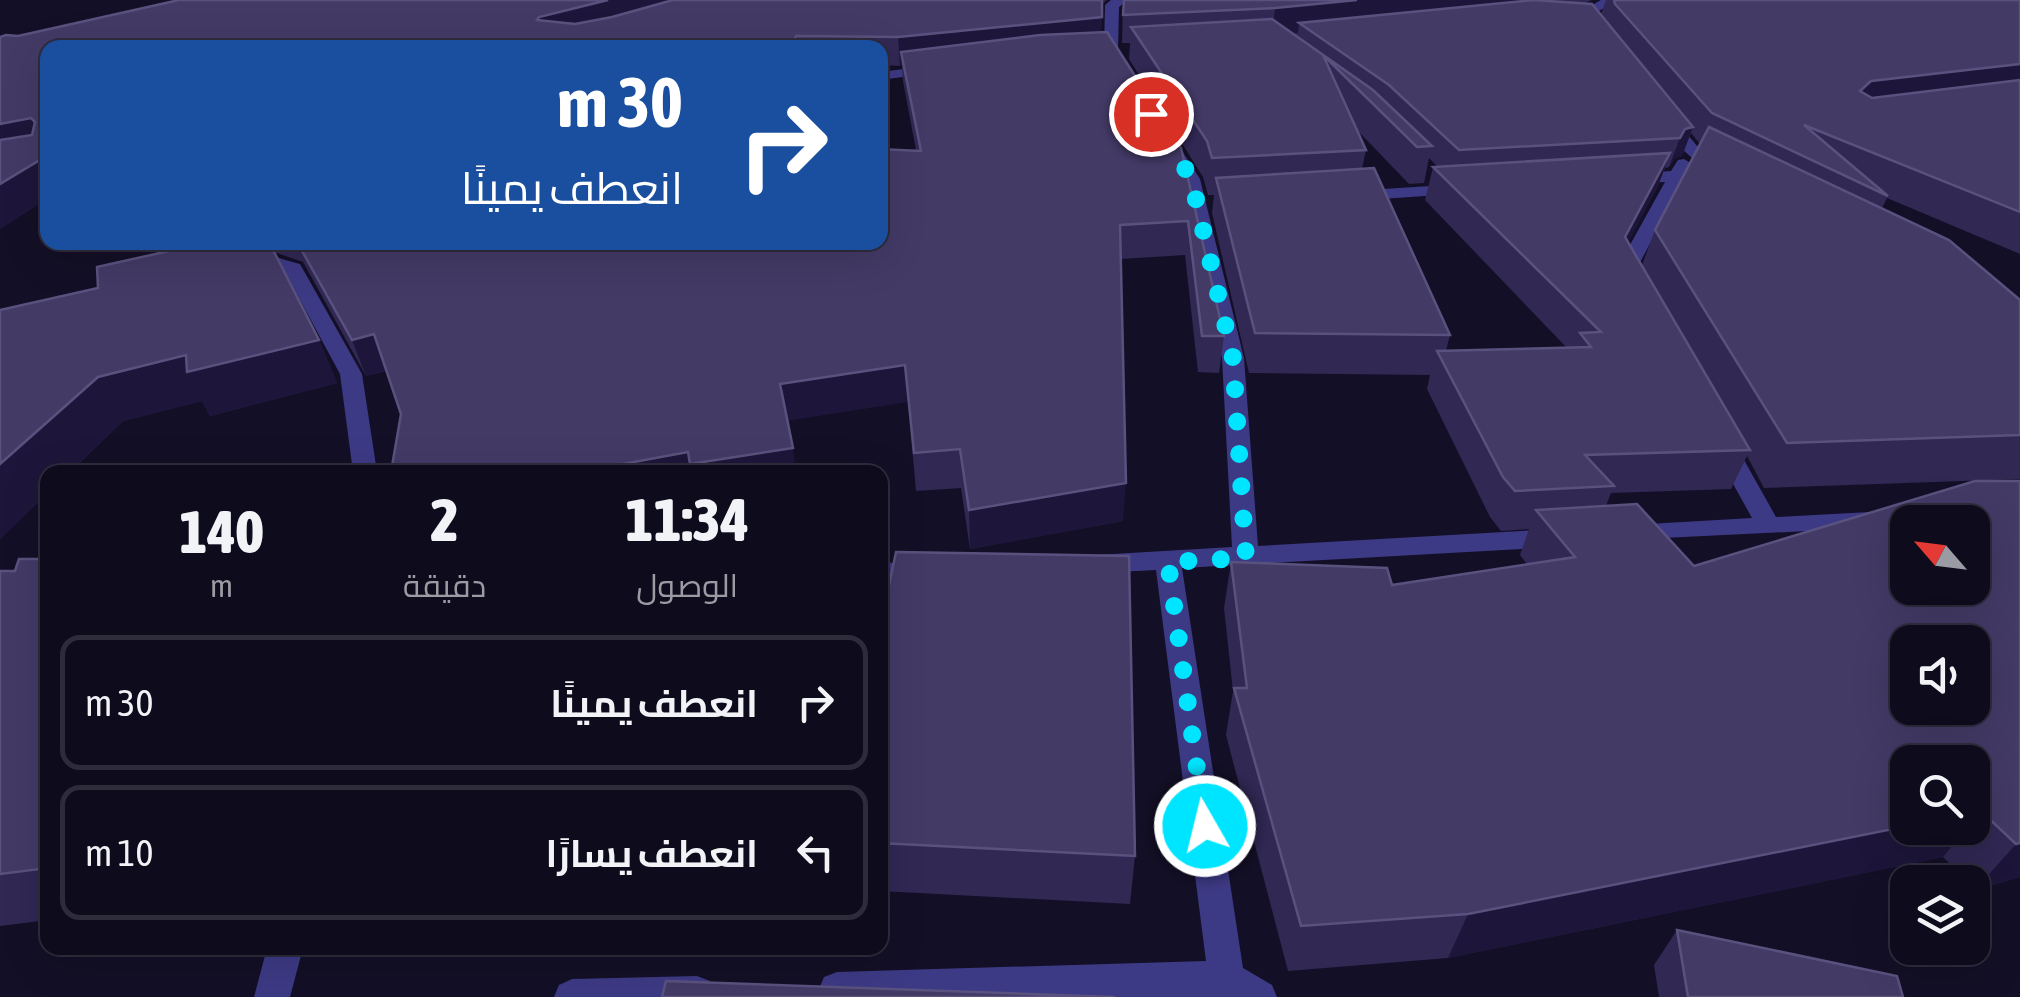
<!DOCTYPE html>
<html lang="ar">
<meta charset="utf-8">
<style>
:root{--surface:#0e0b1c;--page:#1c1929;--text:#f1f3f6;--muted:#9b9ba3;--line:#2e2b3b}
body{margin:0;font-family:"Asap Condensed",Cairo,sans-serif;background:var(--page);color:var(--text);direction:rtl;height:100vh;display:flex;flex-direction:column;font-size:38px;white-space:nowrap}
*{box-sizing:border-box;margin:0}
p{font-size:32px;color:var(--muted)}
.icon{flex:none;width:55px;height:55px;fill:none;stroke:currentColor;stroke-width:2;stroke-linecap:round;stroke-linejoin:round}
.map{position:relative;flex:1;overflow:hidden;direction:ltr}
.panel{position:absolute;left:40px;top:465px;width:848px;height:490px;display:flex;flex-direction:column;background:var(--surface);border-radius:20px;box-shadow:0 10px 40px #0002,0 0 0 2px var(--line);direction:rtl}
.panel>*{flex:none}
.top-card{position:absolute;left:40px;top:40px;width:848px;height:210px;border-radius:20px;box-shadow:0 10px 40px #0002,0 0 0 2px var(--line);direction:rtl;background:#1a4fa0;color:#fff;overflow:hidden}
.needle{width:65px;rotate:298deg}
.buttons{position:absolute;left:1890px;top:505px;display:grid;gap:20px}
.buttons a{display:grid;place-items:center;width:100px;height:100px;border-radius:20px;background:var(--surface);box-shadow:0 10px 40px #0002,0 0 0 2px var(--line);font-size:50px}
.pin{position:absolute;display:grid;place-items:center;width:85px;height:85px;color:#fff;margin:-42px;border:5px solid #fff;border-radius:50%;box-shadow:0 2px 10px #0007}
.me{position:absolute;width:110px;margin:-55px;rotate:352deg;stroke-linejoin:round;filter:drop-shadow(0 0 8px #0008)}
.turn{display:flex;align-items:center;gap:35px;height:210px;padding:0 40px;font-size:45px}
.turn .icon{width:130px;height:130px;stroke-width:2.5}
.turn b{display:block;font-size:70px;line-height:85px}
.eta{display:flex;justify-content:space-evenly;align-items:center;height:170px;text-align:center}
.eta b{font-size:60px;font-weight:800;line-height:70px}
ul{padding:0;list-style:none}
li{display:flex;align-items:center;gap:30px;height:135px;margin:0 20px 15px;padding:0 20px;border:5px solid var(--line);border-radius:20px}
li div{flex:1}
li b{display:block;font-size:38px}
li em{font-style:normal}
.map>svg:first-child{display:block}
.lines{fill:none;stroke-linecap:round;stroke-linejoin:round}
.minor{fill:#3d3a85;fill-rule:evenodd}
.wall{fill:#312854;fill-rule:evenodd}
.shaded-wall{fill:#1d163a}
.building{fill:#433a66;stroke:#5a527e;stroke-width:2.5;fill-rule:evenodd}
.route{stroke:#00e5ff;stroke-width:18;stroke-dasharray:0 32.4}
</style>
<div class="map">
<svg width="2020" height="997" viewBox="0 0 2020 997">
<rect width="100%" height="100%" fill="#130f26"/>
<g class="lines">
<!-- minor -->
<g class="minor">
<polygon points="1111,0 1128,0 1119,7 1118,50 1128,66 1121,70 1116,69 1104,50 1105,5"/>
<polygon points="1601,0 1618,0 1597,12 1605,37 1598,41 1591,37 1583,10"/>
<polygon points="936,65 943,69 941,72 880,80 880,72"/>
<path d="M 1659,115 L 1671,115 L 1698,147 L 1731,164 L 1731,172 C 1699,175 1674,141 1657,118 Z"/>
<polygon points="1169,138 1175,140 1200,179 1244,358 1258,546 1556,529 1569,538 1556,547 1182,568 1243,968 1272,985 1277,997 822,997 819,989 824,977 837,972 1206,961 1156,570 1096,573 1087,570 1083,564 1087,558 1096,555 1232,547 1222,358 1182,179 1161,143"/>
<polygon points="1684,159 1692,164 1636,270 1643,282 1640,286 1626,286 1616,270 1665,182 1632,184 1623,179 1632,174 1671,171 1678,160"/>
<polygon points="1462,184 1468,185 1468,193 1352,201 1343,196 1352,191"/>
<path d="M 214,242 C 242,242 271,257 300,264 L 362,374 L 377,472 L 353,472 L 340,374 L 285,272 L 231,258 Z"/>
<polygon points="1723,437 1735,444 1776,517 1870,512 1883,520 1870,528 1622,540 1618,534 1622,528 1631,525 1752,518 1711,444"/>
<polygon points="922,562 931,565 935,571 931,577 880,581 880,563"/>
<polygon points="267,948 303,948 290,997 254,997"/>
<polygon points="697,976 710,981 714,997 554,997 559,985 572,979"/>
</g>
</g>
<!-- wall -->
<g class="wall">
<polygon points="1107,0 1102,4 1101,32 1181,148 1224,336 1219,373 1198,372 1185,255 1121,259 1123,521 970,549 961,488 916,491 908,402 401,414 386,371 366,376 303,262 274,252 319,340 337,383 210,416 202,401 123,421 0,539 0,310 98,288 209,242 880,242 916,150 903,81 902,66 880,65 880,48 48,48 48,198 0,229 18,36"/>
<path d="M 1123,0 L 1592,0 L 1584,3 L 1602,17 L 1601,14 L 1606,0 L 2020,0 L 2020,254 L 1887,198 L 1882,208 L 2020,300 L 2020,479 L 1764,488 L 1747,456 L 1731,489 L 1611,493 L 1606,506 L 1694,566 L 2020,481 L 2020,877 L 1975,890 L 1972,887 L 1972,882 L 1968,882 L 1943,857 L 1448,958 L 1288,971 L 1226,735 L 1233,691 L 1224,608 L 1231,562 L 1392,585 L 1527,564 L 1520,555 L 1529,529 L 1501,531 L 1490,517 L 1427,389 L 1430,375 L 1249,373 L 1212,213 L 1214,195 L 1208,195 L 1203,177 L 1129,59 L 1130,43 L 1122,43 ZM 1357,130 L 1409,184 L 1424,183 L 1429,158 L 1438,167 L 1433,167 L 1425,200 L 1567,348 L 1446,351 L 1450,335 L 1362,169 L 1366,150 ZM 1691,133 L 1700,144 L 1655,230 L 1642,265 L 1628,242 L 1658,186 L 1665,168 L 1669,167 L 1675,158 L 1682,156 ZM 1972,762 L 1972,828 L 1908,828 Z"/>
<polygon points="48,559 48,920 0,926 0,571 15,571"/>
<polygon points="880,628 1135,856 1130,904 880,891"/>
<polygon points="1677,930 1903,997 1659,997 1654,965"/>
</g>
<!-- shaded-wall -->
<g class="shaded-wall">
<polygon points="608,0 721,0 546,44 537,20 539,17"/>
<polygon points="1357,0 1535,0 1299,23 1298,33 1272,35 1275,8"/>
<polygon points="1102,17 1100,44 901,52 902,66 900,66 898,37"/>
<polygon points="2020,64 2020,91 1858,111 1860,91 1871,81"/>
<polygon points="31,118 47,149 0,158 0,124"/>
<polygon points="1693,127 1682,156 1675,158 1669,167 1680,138 1685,129"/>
<polygon points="1670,153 1658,186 1613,272 1625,237"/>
<polygon points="48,155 48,198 0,229 0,184"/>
<polygon points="374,334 388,370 366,376 352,340"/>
<polygon points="319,340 337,383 210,416 202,401 123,421 69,472 48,472 48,493 0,539 0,464 98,377 186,355"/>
<polygon points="905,365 908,402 786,421 780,384"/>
<polygon points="793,448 796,472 580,472 688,452"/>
<polygon points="1126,483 1123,521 970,549 969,510"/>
<polygon points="1981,811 1972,821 1972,813"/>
<polygon points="1908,826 1908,828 1967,828 1943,857 1448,958 1468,914"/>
<polygon points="2020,843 2020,877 1975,890 2016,844"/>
</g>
<!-- building -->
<g class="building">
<polygon points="179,0 608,0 539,17 537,20 575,24 612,17 673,0 1102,0 1102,17 898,37 796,36 794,41 755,40 757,48 48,48 48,155 0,184 0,140 32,135 35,122 31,118 0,124 0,37 6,35 18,36"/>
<polygon points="1124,0 1357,0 1275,8 1123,15"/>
<polygon points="1534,0 1592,4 1693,127 1685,129 1680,138 1459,150 1389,85 1299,23"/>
<polygon points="1614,0 2020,0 2020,64 1871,81 1860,91 1872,98 2020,80 2020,212 1804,125 1888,196 1712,113 1615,4"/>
<polygon points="1272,19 1373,90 1432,146 1417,147 1323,55 1366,150 1212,158 1207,141 1131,27"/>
<polygon points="1107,32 1181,148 1224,336 1202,336 1188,221 1120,225 1126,483 969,510 960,449 914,453 905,365 780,384 793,448 690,464 688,452 580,472 391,472 401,414 374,334 352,340 297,242 880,242 880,149 921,151 901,52 1040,35"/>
<polygon points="1709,127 1949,240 2020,300 2020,435 1787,443 1655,230"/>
<polygon points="1670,153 1625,237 1750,450 1585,455 1614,486 1515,491 1503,477 1437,351 1591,347 1580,333 1601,332 1433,167"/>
<polygon points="1374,168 1450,335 1255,333 1216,178"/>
<polygon points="209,242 269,242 319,340 187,372 186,355 98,377 0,464 0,310 98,288 97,267"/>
<path d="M 1975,481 L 2020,481 L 2020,843 L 2016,844 L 1981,811 L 1972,813 L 1972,762 L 1908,762 L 1908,826 L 1468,914 L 1301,926 L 1234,688 L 1247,688 L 1231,562 L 1387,568 L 1392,585 L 1575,557 L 1536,510 L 1637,504 L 1694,566 ZM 1908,522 L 1972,522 L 1972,588 L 1908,588 ZM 1908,642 L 1972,642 L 1972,708 L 1908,708 Z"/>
<polygon points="896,552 1129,556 1135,856 880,843 880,628"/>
<polygon points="19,559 48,559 48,868 0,874 0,571 15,571"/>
<polygon points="1677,930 1897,976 1903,997 1688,997"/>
<polygon points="666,981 1115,997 662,997"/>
</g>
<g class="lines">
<!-- route -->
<polyline class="route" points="1151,114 1191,178 1233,358 1246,558 1168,562 1205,826"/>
</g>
</svg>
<div class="buttons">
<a><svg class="needle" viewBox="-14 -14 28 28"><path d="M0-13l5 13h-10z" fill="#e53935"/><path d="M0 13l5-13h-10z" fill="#9b9ba3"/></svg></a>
<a><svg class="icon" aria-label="sound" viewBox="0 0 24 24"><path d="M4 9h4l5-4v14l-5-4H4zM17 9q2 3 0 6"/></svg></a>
<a><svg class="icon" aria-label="search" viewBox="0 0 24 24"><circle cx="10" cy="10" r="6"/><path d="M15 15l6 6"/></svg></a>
<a><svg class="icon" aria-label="layers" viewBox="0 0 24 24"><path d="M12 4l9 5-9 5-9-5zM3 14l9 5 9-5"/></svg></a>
</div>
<div class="pin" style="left:1151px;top:114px;background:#d93025"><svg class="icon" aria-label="arrive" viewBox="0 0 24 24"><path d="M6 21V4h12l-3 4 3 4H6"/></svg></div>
<svg class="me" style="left:1205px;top:826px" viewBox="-20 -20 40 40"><circle r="17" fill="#00e5ff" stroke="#fff" stroke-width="3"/><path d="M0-11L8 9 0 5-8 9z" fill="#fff"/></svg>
<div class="top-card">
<div class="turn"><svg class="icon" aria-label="right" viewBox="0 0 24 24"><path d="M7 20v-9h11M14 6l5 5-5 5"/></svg><div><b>30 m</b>انعطف يمينًا</div></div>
</div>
<section class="panel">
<div class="eta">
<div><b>11:34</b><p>الوصول</p></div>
<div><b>2</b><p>دقيقة</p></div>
<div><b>140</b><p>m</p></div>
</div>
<ul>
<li><svg class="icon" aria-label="right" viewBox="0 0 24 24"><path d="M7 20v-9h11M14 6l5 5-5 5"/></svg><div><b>انعطف يمينًا</b></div><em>30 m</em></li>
<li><svg class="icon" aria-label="left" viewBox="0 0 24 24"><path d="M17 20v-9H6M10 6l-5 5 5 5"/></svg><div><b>انعطف يسارًا</b></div><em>10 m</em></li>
</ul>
</section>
</div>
